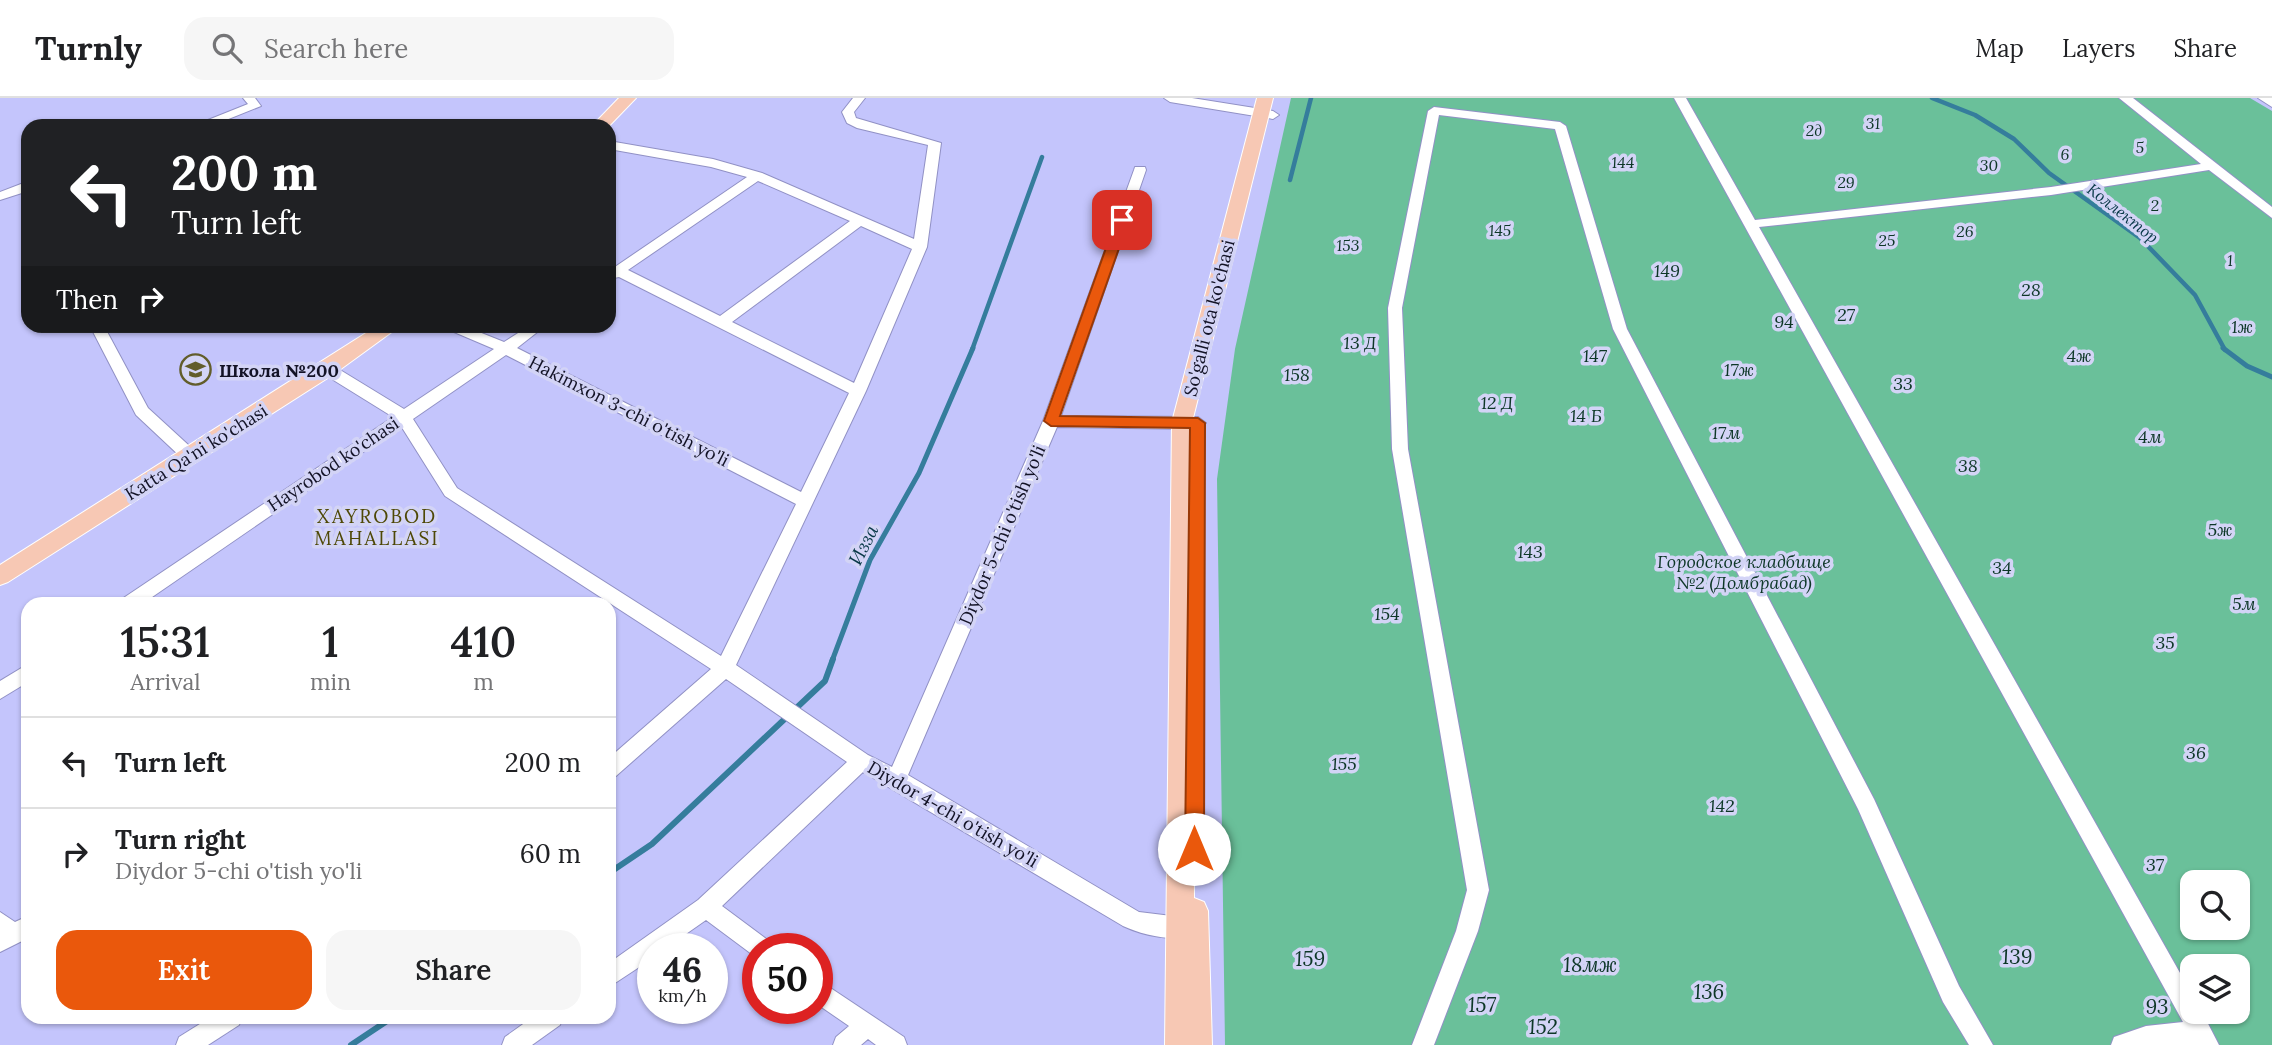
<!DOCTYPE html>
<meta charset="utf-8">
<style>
:root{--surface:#fff;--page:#f6f6f6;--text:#202124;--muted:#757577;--line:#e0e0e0;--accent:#ea580c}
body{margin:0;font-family:Lora,serif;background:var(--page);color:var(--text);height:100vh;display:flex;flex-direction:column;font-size:26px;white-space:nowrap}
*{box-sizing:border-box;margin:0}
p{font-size:23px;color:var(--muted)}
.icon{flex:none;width:38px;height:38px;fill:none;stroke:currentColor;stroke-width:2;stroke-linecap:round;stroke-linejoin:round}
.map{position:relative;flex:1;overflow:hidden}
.side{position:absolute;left:21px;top:499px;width:595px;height:427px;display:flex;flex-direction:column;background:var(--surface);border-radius:21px;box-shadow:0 2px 5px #0004}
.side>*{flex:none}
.guide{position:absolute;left:21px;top:21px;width:595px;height:214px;border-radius:21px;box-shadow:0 2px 5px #0004;background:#202124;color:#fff;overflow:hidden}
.fabs{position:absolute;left:2180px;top:772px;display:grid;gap:14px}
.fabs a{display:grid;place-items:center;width:70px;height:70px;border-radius:14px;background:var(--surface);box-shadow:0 2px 5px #0004;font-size:35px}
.speed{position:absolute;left:637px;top:835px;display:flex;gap:14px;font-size:35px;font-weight:700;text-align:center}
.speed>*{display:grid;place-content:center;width:91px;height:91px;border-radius:50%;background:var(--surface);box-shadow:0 2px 5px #0004;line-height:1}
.speed small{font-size:18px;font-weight:400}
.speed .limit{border:10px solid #d22;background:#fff;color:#111}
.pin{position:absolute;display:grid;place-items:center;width:60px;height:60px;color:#fff;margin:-30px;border-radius:14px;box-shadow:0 4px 10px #0006}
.me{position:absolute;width:77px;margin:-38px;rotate:0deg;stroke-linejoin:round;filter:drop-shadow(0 0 5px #0008)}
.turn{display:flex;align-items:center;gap:24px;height:147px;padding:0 35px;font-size:32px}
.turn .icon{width:91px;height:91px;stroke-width:2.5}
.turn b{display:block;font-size:49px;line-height:60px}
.then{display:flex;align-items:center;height:66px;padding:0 35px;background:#0003;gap:14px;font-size:26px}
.eta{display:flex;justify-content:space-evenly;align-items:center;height:119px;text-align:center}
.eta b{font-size:42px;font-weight:600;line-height:49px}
.button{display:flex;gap:14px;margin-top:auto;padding:14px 35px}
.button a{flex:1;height:80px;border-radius:21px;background:var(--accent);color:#fff;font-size:28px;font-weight:600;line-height:80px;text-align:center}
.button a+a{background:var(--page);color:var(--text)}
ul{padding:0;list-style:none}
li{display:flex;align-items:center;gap:21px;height:91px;padding:0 35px;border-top:2px solid var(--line)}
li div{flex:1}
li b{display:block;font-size:26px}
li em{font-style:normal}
header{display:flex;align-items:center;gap:42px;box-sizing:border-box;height:98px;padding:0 35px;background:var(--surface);border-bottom:2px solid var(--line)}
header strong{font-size:33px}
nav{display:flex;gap:38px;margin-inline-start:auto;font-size:24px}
.search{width:490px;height:63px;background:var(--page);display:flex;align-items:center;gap:18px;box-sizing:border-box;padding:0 24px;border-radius:21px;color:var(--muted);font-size:26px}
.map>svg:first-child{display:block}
.green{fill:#6ac09a;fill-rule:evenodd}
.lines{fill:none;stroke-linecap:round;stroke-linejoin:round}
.stream-far2{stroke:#357d9c;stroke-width:4.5}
.stream-far1{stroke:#357d9c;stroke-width:5}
.stream{stroke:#357d9c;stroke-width:6}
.minor-casing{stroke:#9191c5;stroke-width:2}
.major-casing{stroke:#fff;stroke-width:2}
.minor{fill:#fff;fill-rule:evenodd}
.major{fill:#f7c8b4;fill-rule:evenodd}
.route{fill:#ea580c;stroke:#983908;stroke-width:2}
.labels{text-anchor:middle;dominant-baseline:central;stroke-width:7;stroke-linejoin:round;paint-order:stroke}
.far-park-label{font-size:16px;font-style:italic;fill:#0d3727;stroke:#d3d4f6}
.far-water-label{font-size:16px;font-style:italic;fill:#073746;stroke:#d3d4f6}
.park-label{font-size:18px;font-style:italic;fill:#0d3727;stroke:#d3d4f6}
.street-label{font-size:18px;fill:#131326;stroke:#d3d4f6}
.poi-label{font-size:18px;font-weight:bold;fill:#131326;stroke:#d3d4f6;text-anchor:start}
.neighbourhood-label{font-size:19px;letter-spacing:2px;fill:#4e4806;stroke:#d3d4f6}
.water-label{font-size:19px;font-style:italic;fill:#073746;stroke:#d3d4f6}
.near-park-label{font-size:21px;font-style:italic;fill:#0d3727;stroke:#d3d4f6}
</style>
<header>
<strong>Turnly</strong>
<div class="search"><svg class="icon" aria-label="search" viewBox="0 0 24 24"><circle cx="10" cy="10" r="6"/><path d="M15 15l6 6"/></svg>Search here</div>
<nav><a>Map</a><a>Layers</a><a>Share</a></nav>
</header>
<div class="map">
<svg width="2272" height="947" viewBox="0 0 2272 947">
<rect width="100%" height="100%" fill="#c4c5fc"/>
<!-- green -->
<path class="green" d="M 1291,0 L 2250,0 L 2272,13 L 2272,947 L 1225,947 L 1217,381 L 1235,251 ZM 2193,784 L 2238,784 L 2238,830 L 2193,830 ZM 2193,868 L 2238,868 L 2238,914 L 2193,914 Z"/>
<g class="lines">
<!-- stream-far2 -->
<g class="stream-far2">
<polyline points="1932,0 1975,17 2014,41 2049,75 2140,140 2195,197 2225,252"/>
<polyline points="1290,82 1311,0"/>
<polyline points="972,252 1042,59"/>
</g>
<!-- stream-far1 -->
<g class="stream-far1">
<polyline points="2223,250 2247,268 2272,279"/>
<polyline points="832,563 870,462 919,375 973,250"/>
</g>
<!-- stream -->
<g class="stream">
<polyline points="609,775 652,746 825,583 833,561"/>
<polyline points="351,947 393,919"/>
</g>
<defs>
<g id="minor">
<polygon points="243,0 255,0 261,8 211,28 193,28 248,6"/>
<path d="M 853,0 L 865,0 L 854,14 L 856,20 L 941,45 L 927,149 L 866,293 L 736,567 L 868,657 L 892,669 L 1043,323 L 1134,72 L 1135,69 L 1145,69 L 1146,72 L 1061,318 L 1198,319 L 1206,325 L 1198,331 L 1057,329 L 908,677 L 1139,814 L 1188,820 L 1196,823 L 1199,830 L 1196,837 C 1176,845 1142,837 1123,828 L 863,674 L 722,808 L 769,843 L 772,850 L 758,850 L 758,859 L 753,857 L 706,822 L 666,850 L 653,850 L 653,860 L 609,889 L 609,865 L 698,802 L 847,664 L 726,581 L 616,678 L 609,681 L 609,660 L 711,571 L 445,398 L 401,328 L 142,506 L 119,506 L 122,501 L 393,319 L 322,275 L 319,271 L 322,267 L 332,267 L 404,311 L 494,251 L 447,231 L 445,228 L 464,228 L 504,244 L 529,228 L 545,228 L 517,250 L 801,394 L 849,295 L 619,179 L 609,181 L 609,173 L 747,79 L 711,69 L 609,51 L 609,43 L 713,61 L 762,75 L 914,141 L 928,47 L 857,30 L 847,25 L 842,14 ZM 758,83 L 850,123 L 720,218 L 628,172 ZM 861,128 L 912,151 L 854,285 L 732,224 ZM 506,257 L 796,406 L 721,558 L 457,390 L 413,321 Z"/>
<polygon points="1164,0 1192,0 1273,13 1279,17 1273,21 1170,4"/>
<polygon points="1674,0 1686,0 1755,122 2051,89 2201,66 2119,0 2133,0 2272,109 2272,120 2209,72 2051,97 1759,129 2193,898 2193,914 2202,914 2219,947 2111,947 2114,939 2146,928 2183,924"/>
<polygon points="2258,0 2272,0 2272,9"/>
<polygon points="1434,9 1560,24 1566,28 1627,231 1874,701 1959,888 1993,947 1969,947 1943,904 1858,711 1613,231 1555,31 1439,17 1402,210 1408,351 1489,792 1478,833 1434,947 1412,947 1456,833 1467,792 1392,351 1388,210 1428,13"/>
<polygon points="21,86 28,86 28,93 0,102 0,94"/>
<polygon points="90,228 104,228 148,310 196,354 198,358 196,362 184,362 136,317"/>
<polygon points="28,566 28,584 0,601 0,583"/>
<polygon points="0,814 15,824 28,818 28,840 0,854"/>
<polygon points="817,881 904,939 907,947 876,947 868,941 861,947 833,947 836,939 849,928 817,906"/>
<polygon points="211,919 242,919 239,927 208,947 176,947 179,939"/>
<polygon points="533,919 563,919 560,927 532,947 502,947 505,939"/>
</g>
<g id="major">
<polygon points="619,0 636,0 609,28 592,28"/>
<polygon points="1257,0 1273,0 1192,324 1194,800 1204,804 1208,813 1212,947 1165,947 1172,324"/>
<polygon points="377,228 400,228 334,276 8,484 0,487 0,467"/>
</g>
</defs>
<!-- minor casing -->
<use href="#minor" class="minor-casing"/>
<!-- major casing -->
<use href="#major" class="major-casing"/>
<!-- minor -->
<use href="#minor" class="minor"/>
<!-- major -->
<use href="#major" class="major"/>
</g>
<!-- route -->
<polygon class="route" points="1122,119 1129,122 1060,318 1198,320 1205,325 1204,751 1201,757 1194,759 1188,757 1185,751 1190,330 1051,328 1044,323 1116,122"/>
<!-- icons -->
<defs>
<symbol id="school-ring" viewBox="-11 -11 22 22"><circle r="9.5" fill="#d3d4f6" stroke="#625d2a" stroke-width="1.5"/><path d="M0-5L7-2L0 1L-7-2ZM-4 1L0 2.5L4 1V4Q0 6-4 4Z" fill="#625d2a"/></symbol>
</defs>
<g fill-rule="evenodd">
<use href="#school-ring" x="178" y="254" width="35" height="35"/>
</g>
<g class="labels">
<!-- far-park labels -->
<g class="far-park-label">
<text x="1873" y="25">31</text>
<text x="1814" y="32">2д</text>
<text x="2140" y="49">5</text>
<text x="2065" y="56">6</text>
<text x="1623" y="64">144</text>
<text x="1989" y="67">30</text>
<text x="1846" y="84">29</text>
<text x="2155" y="107">2</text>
<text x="1500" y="132">145</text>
<text x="1965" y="133">26</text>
<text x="1887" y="142">25</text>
<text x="1348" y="147">153</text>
<text x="2230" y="162">1</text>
</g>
<!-- far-water labels -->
<g class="far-water-label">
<text transform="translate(2123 115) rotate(38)">Коллектор</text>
</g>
<!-- park labels -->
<g class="park-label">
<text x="1667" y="172">149</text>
<text x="2031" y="191">28</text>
<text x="1846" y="216">27</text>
<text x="1784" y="223">94</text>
<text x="2242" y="228">1ж</text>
<text x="1360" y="244">13 Д</text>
<text x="1595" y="257">147</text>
<text x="2079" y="257">4ж</text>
<text x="1739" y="271">17ж</text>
<text x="1297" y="276">158</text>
<text x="1903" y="285">33</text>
<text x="1497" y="304">12 Д</text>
<text x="1586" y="317">14 Б</text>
<text x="1726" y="334">17м</text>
<text x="2150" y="338">4м</text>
<text x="1968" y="367">38</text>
<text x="2220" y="431">5ж</text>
<text x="1530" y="453">143</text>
<text x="1744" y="463">Городское кладбище<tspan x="1744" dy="21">№2 (Домбрабад)</tspan></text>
<text x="2002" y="469">34</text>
<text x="2244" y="505">5м</text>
<text x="1387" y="515">154</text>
<text x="2165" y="544">35</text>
<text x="2196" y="654">36</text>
<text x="1344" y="665">155</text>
<text x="1722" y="707">142</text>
<text x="2155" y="766">37</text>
</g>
<!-- street labels -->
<g class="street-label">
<text transform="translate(1209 220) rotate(-76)">So'galli ota ko'chasi</text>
<text transform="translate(629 313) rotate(27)">Hakimxon 3-chi o'tish yo'li</text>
<text transform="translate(196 354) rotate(-32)">Katta Qa'ni ko'chasi</text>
<text transform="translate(333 366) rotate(-34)">Hayrobod ko'chasi</text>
<text transform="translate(1002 437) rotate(-67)">Diydor 5-chi o'tish yo'li</text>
<text transform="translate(953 716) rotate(30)">Diydor 4-chi o'tish yo'li</text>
</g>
<!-- poi labels -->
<g class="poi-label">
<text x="219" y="272">Школа №200</text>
</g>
<!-- neighbourhood labels -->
<g class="neighbourhood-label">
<text x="377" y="418">XAYROBOD<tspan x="377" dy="22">MAHALLASI</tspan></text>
</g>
<!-- water labels -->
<g class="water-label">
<text transform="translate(863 447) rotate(-63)">Изза</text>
</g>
<!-- near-park labels -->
<g class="near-park-label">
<text x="2017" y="858">139</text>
<text x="1310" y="860">159</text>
<text x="1590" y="866">18мж</text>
<text x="1709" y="893">136</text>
<text x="1482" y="906">157</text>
<text x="2157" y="908">93</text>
<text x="1543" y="928">152</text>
</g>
</g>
</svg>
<div class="fabs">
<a><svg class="icon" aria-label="search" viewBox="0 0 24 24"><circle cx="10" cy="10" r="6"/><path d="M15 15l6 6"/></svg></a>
<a><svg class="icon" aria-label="layers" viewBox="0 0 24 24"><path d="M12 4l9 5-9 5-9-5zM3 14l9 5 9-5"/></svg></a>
</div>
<div class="speed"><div>46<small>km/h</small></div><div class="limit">50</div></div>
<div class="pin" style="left:1122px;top:122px;background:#d93025"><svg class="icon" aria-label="arrive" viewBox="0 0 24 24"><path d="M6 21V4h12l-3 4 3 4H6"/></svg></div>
<svg class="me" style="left:1194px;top:751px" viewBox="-20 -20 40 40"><circle r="19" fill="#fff"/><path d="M0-13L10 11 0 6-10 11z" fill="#ea580c"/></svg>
<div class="guide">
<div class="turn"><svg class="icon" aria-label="left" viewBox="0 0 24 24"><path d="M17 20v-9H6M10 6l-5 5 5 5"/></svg><div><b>200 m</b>Turn left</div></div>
<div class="then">Then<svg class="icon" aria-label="right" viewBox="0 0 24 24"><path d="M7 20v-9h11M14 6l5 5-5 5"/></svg></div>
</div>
<section class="side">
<div class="eta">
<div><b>15:31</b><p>Arrival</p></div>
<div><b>1</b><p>min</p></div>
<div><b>410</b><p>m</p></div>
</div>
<ul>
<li><svg class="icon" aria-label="left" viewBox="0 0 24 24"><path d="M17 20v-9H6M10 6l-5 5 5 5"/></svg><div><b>Turn left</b></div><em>200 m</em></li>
<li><svg class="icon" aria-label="right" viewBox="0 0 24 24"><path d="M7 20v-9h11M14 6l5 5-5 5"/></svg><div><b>Turn right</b><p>Diydor 5-chi o'tish yo'li</p></div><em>60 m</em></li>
</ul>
<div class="button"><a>Exit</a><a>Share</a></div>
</section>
</div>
